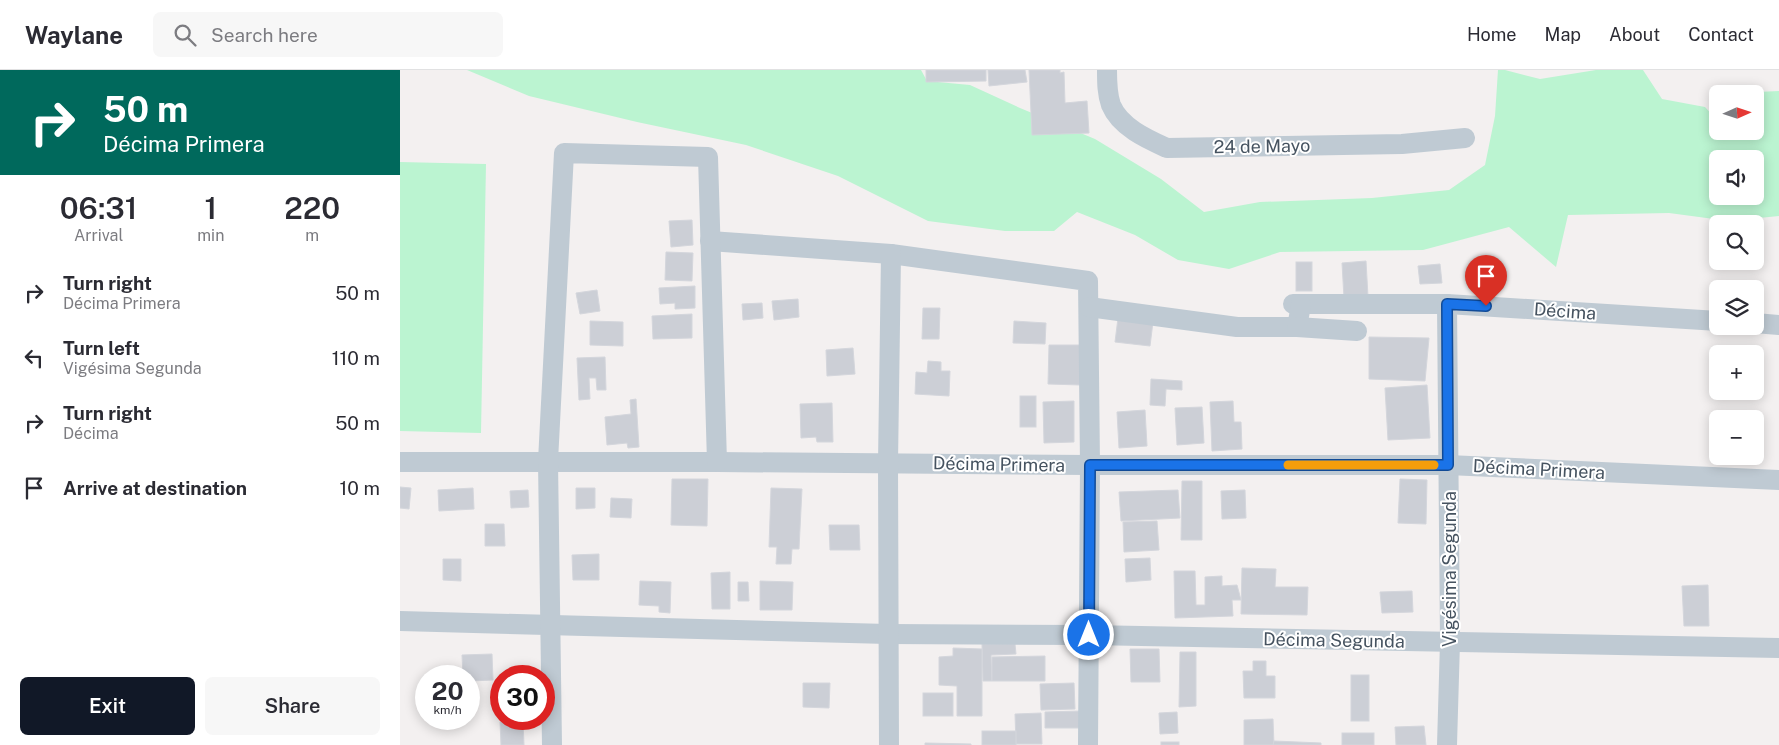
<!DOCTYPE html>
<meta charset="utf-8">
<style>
:root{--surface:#fff;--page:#f7f7f7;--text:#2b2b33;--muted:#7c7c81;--line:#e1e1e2;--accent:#111827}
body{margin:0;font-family:"Public Sans",sans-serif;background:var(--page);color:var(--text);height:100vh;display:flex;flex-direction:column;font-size:19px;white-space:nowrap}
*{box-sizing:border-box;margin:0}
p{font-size:16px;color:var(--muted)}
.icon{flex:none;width:28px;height:28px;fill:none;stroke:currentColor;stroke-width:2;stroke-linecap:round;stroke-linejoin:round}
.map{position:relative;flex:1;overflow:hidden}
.details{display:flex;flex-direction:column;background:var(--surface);width:400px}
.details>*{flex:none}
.banner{background:#00695c;color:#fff;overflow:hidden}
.needle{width:32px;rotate:87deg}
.buttons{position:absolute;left:1309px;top:15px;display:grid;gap:10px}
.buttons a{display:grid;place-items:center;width:55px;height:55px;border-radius:8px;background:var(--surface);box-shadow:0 2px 12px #0003;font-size:25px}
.speed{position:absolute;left:15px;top:595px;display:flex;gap:10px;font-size:25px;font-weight:700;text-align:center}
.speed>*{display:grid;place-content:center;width:65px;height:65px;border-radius:50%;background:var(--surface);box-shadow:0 2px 12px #0003;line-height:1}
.speed small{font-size:12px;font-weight:400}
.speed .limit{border:8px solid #d22;background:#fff;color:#111}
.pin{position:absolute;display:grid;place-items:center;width:42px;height:42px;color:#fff;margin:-51px -21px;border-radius:50% 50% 50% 0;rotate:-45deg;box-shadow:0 0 5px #0007}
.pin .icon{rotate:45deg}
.me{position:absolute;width:55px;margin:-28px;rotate:0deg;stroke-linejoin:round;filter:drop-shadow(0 0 4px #0008)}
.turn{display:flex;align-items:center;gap:18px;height:105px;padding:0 20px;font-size:22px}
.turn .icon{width:65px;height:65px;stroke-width:2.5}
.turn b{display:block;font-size:35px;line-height:42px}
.eta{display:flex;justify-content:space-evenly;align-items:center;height:85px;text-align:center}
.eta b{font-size:30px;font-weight:600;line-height:35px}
.action{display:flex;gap:10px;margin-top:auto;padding:10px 20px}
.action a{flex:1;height:58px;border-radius:8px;background:var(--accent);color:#fff;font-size:20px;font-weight:600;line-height:58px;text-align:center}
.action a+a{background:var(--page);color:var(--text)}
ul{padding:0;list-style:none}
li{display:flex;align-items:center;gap:15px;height:65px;padding:0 20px}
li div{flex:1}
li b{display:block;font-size:19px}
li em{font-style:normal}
header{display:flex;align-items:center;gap:30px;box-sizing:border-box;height:70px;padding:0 25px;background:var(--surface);border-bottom:1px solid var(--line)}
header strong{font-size:24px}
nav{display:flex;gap:28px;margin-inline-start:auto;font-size:18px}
.search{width:350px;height:45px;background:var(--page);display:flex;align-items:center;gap:12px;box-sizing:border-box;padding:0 18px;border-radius:8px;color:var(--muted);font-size:19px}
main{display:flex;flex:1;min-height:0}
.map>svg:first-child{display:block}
.green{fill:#bbf4d1;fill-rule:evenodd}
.building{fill:#cccfd6;stroke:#d4d6dc}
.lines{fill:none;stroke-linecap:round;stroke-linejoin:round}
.minor{stroke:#bfcad3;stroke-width:20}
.route-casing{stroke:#114b97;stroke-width:12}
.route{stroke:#1a73e8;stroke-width:9}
.slow{stroke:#f59e0b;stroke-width:9}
.labels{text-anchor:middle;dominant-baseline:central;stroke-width:4;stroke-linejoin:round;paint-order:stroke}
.street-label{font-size:18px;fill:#465360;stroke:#fff}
</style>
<header>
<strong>Waylane</strong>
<div class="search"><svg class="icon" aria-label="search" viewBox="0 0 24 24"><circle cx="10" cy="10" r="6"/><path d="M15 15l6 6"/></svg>Search here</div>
<nav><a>Home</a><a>Map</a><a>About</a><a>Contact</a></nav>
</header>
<main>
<section class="details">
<div class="banner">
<div class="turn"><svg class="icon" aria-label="right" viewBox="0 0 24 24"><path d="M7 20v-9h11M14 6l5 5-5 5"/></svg><div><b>50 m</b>Décima Primera</div></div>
</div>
<div class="eta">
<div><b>06:31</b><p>Arrival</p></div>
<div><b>1</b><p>min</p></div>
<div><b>220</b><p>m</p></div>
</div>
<ul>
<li><svg class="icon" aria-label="right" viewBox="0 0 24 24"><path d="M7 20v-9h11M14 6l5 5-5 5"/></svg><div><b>Turn right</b><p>Décima Primera</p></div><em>50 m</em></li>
<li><svg class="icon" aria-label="left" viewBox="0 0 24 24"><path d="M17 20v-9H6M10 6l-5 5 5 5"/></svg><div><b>Turn left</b><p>Vigésima Segunda</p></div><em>110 m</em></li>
<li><svg class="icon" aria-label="right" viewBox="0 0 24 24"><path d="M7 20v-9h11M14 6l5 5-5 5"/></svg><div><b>Turn right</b><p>Décima</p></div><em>50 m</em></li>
<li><svg class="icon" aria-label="arrive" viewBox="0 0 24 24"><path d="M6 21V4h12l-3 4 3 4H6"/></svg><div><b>Arrive at destination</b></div><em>10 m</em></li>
</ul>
<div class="action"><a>Exit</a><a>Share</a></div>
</section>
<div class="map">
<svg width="1379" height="675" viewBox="0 0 1379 675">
<rect width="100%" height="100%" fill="#f3f0f0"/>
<!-- green -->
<g class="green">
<path d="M 67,0 L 521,0 L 527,11 L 570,15 L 620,38 L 695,69 L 761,109 L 804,142 L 860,132 L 972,128 L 1049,120 L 1085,95 L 1095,46 L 1098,0 L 1105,0 L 1140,9 L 1196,0 L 1243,0 L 1262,29 L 1305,37 L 1317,50 L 1318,61 L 1355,61 L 1355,32 L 1357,22 L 1379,21 L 1379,146 L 1329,151 L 1269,143 L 1168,145 L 1156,197 L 1109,157 L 1023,180 L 880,182 L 829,199 L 778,190 L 735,165 L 677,142 L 654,161 L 605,161 L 528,151 L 438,106 L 346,75 L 237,52 L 129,26 ZM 1318,89 L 1355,89 L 1355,126 L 1318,126 Z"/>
<polygon points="0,92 86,94 81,363 0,361"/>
</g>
<!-- building -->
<g class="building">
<polygon points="526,0 586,0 586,11 526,12"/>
<polygon points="588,0 625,0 627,12 589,16"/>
<polygon points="629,0 660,0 660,3 664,2 665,33 687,31 689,63 632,65"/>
<polygon points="292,150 293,175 271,177 269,151"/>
<polygon points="266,182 293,183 292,211 265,210"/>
<polygon points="966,191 968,227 944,228 942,193"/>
<rect x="896" y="192" width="16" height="29"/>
<polygon points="1040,194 1042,213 1020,214 1018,196"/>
<polygon points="295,216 295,238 275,239 275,233 260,234 259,218"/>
<polygon points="197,220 200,241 180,244 176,223"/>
<polygon points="398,229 399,247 374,250 372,231"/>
<polygon points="362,233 363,248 343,250 342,234"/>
<polygon points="523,238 540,238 539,269 522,269"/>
<polygon points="292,244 292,268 253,269 252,246"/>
<polygon points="718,248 753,252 750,276 715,272"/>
<polygon points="190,251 223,252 223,276 190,275"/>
<polygon points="614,251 646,253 645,274 613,273"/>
<polygon points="969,267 1029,268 1025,311 969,309"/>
<polygon points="649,275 681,275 681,315 648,314"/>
<polygon points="453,278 455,304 427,306 426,280"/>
<polygon points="205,287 206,320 197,320 196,308 189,308 190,329 179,330 177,288"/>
<polygon points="528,291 541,292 541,301 550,301 549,326 515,324 516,302 527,303"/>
<polygon points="751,309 782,311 782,320 766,319 765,336 750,335"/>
<polygon points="1027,315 1030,368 988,370 985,318"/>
<rect x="620" y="326" width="16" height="31"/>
<polygon points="236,329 239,377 228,378 227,373 207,375 205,347 231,344 230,330"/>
<polygon points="674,331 674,372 644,373 643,332"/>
<polygon points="833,331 834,352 841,352 842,379 812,381 810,332"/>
<polygon points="432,333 433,372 417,372 416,367 401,368 400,334"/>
<polygon points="802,337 804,373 777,375 775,338"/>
<polygon points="745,340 747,376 719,378 717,342"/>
<polygon points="272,409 308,409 307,456 271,455"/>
<polygon points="1000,409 1027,410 1026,454 998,453"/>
<polygon points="782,411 802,411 802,470 781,470"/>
<polygon points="0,417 11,418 9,439 0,438"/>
<polygon points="73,418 74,439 39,441 38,420"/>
<polygon points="176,418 195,418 195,438 176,439"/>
<polygon points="371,418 402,419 399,479 392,479 391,494 376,494 377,477 369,477"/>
<polygon points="128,420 129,437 111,438 110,421"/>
<polygon points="778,420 780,448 721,451 719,422"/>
<polygon points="845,420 846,448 822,449 821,421"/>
<polygon points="211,428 232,429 231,448 210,447"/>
<polygon points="757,451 759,480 724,482 723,452"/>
<polygon points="85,454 104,454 105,476 85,476"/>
<polygon points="429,455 459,455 460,480 430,480"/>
<polygon points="199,484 199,510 173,510 172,485"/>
<polygon points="750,488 751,510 726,512 725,489"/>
<polygon points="43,489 61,489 61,511 43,510"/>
<polygon points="842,498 876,499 875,517 908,517 907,545 841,544"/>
<polygon points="774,501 795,501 796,535 805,535 805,507 822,506 822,516 837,515 841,530 832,530 833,546 775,548"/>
<polygon points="330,502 330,539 312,539 311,503"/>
<polygon points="240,511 271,512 270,543 259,542 259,536 239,535"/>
<polygon points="360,511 393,512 392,540 360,540"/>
<polygon points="338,512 348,512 349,531 338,531"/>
<polygon points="1308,515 1309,556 1284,556 1282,516"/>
<polygon points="1012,521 1013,542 982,543 980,522"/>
<polygon points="582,574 615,574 616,584 591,585 592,611 583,611"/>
<polygon points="553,578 582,579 582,646 557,646 557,616 539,615 539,587 553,586"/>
<polygon points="730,579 759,579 760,612 731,612"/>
<polygon points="780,582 796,582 796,636 779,637"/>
<polygon points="92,584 93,610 69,611 69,606 63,606 62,585"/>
<polygon points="645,586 645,611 592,611 592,587"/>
<polygon points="853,591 866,591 866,606 875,606 875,628 844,628 843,601 853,601"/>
<rect x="951" y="605" width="18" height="46"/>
<polygon points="403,613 430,613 429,638 403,637"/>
<polygon points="674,613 675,639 641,640 640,614"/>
<rect x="523" y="623" width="30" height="23"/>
<polygon points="682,641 682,658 645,658 645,642"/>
<polygon points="777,642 778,663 760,664 759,643"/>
<polygon points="641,643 642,674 616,674 615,644"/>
<polygon points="873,649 874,675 844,675 844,650"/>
<polygon points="123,651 124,675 101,675 100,652"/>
<polygon points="1024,656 1026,675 996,675 995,657"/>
<rect x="582" y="661" width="34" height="14"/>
<rect x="942" y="663" width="32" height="12"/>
<polygon points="874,671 921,673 921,675 873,675"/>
<rect x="761" y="672" width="18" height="3"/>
<polygon points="525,673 571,674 571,675 525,675"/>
</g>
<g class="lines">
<!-- minor -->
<g class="minor">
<path d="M 707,0 C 707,12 707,24 711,35 C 720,57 747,69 767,78 L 1002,74 L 1065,68"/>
<polyline points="310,171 491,184 688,211 690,395 688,675"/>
<polyline points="893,234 1047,234 1318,251"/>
<polyline points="1047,234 1050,572 1047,675"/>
<polyline points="689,237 837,257 897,257 901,235"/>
<polyline points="1355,253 1379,255"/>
<polyline points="897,257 957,261"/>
<polyline points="0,392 317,392 690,395 1048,395 1379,410"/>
<polyline points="0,551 488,564 689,565 1379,578"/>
<polyline points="152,675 148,391 164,83 308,87 317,392"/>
<polyline points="489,675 488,393 491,184"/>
</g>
</g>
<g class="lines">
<defs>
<polyline id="route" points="689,565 690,395 1048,395 1047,234 1086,236"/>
</defs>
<!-- route casing -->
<use href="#route" class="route-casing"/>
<!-- route -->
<use href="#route" class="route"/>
<!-- slow -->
<polyline class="slow" points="888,395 1034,395"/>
</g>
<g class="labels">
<!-- street labels -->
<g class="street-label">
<text transform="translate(862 76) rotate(-1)">24 de Mayo</text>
<text transform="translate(1165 241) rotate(4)">Décima</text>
<text transform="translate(599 394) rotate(1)">Décima Primera</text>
<text transform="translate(1139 399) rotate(3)">Décima Primera</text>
<text transform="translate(1049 499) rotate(-90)">Vigésima Segunda</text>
<text transform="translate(934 570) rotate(1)">Décima Segunda</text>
</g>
</g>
</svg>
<div class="buttons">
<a><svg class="needle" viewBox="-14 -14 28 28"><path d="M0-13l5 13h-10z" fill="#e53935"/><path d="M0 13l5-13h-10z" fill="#7c7c81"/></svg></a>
<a><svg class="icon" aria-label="sound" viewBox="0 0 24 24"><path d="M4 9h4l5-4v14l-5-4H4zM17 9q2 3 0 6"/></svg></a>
<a><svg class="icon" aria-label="search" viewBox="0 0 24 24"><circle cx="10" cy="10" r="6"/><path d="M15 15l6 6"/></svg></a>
<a><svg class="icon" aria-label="layers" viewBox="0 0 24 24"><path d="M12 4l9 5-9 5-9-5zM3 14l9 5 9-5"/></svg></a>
<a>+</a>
<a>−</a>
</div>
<div class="speed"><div>20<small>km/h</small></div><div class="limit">30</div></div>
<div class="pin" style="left:1086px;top:236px;background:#d93025"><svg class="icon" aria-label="arrive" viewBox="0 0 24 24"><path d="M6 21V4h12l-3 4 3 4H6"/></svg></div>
<svg class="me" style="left:689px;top:565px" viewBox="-20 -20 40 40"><circle r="17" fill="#1a73e8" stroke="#fff" stroke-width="3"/><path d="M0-11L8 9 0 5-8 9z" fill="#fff"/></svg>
</div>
</main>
